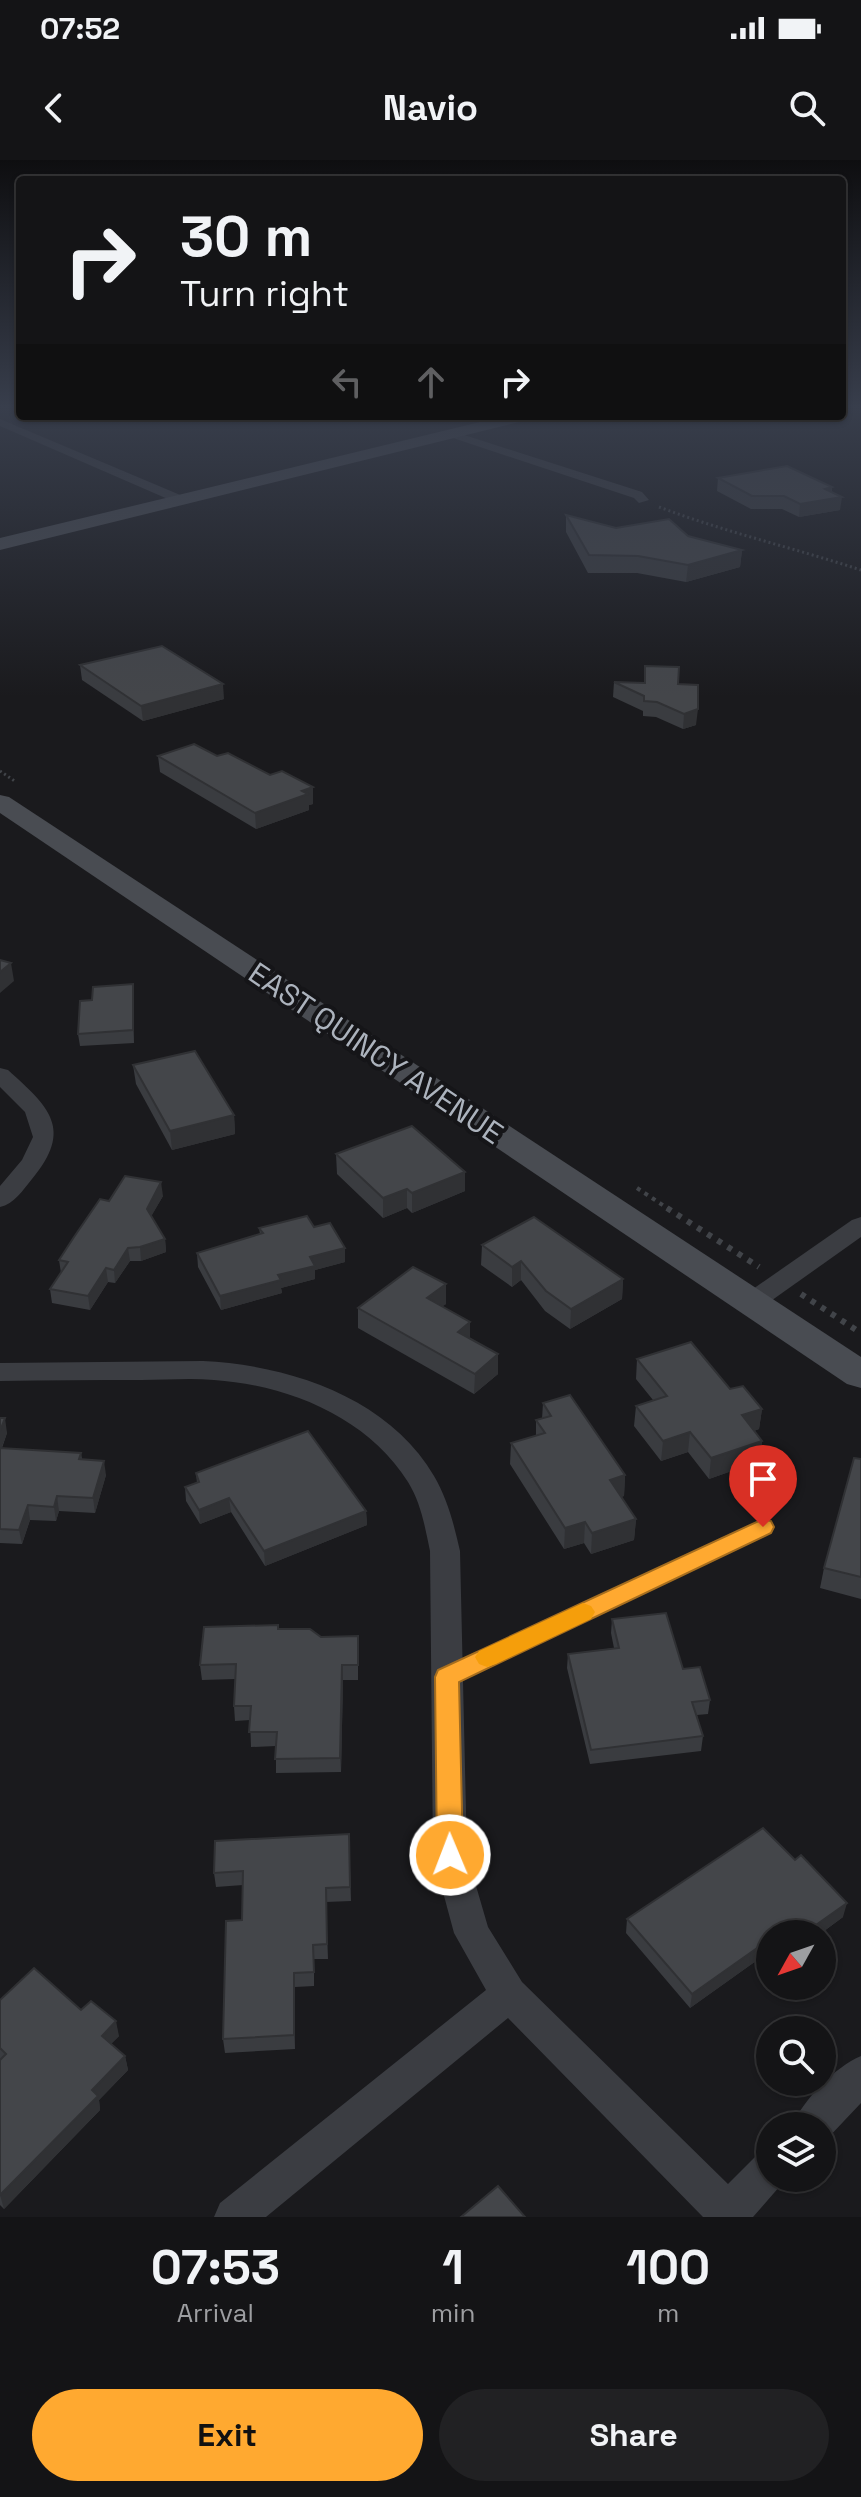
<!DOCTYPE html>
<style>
:root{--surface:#141416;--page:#212123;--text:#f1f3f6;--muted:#9d9ea1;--line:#333335;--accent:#ffa930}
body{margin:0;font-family:"Space Grotesk",sans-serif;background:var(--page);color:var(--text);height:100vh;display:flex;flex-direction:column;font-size:30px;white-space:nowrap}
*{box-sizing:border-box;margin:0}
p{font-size:26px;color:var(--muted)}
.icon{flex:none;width:44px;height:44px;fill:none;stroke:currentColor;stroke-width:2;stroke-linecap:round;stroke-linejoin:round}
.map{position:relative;height:2057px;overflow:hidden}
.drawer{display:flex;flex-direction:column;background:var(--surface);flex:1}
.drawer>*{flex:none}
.banner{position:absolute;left:16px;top:16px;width:830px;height:244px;border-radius:8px;box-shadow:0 2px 6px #0004,0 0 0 2px var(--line);background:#141416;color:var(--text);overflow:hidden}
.needle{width:52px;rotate:230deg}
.buttons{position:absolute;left:756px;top:1760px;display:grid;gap:16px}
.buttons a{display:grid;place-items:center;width:80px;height:80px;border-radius:50%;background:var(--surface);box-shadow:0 2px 6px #0004,0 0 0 2px var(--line);font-size:40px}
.pin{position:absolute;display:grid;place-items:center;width:68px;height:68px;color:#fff;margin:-82px -34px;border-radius:50% 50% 50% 0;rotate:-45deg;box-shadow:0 0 8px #0007}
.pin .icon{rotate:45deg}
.me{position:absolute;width:88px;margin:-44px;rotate:359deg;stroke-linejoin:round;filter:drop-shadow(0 0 6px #0008)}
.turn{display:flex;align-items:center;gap:28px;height:168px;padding:0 32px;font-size:36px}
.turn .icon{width:104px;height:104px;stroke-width:2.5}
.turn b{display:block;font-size:56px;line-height:68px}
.lanes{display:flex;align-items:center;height:76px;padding:0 32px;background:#0003;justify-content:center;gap:40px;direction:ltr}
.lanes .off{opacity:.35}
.eta{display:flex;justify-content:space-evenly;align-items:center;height:136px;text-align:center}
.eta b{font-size:48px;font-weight:600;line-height:56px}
.primary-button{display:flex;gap:16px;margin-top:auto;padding:16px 32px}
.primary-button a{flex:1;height:92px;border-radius:48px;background:var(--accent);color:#111;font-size:32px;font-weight:600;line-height:92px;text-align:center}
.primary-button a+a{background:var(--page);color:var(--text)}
.status{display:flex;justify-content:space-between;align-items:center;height:56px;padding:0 40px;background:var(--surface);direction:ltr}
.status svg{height:22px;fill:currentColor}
header{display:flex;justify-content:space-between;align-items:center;height:104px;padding:0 32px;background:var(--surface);font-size:36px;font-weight:600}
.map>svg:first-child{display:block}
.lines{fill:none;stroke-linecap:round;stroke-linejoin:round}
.path-far2{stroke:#414449;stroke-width:3;stroke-dasharray:2 3;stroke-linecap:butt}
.path-far1{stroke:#414449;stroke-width:4;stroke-dasharray:4 5;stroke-linecap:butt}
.path{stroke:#414449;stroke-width:6;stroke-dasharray:5 7;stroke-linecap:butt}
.lane-far1{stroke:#3b3d42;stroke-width:14}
.lane{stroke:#3b3d42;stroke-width:18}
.street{fill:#3b3d42;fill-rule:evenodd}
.secondary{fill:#494c52;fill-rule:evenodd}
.wall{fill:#3a3c40}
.shaded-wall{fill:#303134}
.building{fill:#44464a;stroke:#303134;stroke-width:2}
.route{fill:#ffa930;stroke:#a66e1f;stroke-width:2}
.slow{fill:#f59e0b}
.labels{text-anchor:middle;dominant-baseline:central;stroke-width:8;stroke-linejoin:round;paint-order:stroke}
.street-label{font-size:30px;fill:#acb3bd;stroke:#151518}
</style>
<div class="status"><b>07:52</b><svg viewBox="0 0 49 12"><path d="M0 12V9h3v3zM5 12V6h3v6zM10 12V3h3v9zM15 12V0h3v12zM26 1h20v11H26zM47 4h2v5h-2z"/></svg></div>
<header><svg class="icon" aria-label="back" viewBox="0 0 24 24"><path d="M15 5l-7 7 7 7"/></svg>Navio<svg class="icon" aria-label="search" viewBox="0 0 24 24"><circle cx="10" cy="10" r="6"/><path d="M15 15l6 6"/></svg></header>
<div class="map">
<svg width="861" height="2057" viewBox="0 0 861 2057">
<rect width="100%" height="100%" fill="#1a1a1d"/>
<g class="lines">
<!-- path-far2 -->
<g class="path-far2">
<path d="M 659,347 C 725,372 794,388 861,410"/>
<polyline points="0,611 16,622"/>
</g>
<!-- path-far1 -->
<polyline class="path-far1" points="637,1028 670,1050"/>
<!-- path -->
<g class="path">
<polyline points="667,1048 759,1107"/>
<polyline points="801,1134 861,1173"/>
</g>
<!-- lane-far1 -->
<polyline class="lane-far1" points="506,1488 763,1367"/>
<!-- lane -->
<polyline class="lane" points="450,1515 510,1486"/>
<!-- street -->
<g class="street">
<polygon points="0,259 185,337 187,340 177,343 0,266"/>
<polygon points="447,272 455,272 642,332 649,340 639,343 634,338 447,276"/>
<path d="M 0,908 L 8,910 C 49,947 74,969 32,1019 C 23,1030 14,1044 0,1047 L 0,1026 L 22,1000 L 33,977 L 25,952 L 0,927 Z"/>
<polygon points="861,1057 861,1077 761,1148 752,1150 743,1148 739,1142 743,1136 852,1060"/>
<path d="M 203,1201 C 289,1205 389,1238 434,1316 C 448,1340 454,1365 460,1391 L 467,1695 L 488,1767 L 522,1822 L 728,2024 L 756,1996 L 770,1990 L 770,2018 L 787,2018 L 753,2057 L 703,2057 L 508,1858 L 266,2057 L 214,2057 L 220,2043 L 486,1830 L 454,1773 L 433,1695 L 430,1391 C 425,1367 421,1343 408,1322 C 367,1257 288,1225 214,1220 C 190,1218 165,1220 141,1220 C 94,1220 47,1220 0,1221 L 0,1203 Z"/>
<path d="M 861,1896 L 861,1943 L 826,1980 L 822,1981 L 822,1966 L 792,1966 C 803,1940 835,1907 861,1896 Z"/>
</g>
<!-- secondary -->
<g class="secondary">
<polygon points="505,256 533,256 531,259 0,390 0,378"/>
<polygon points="0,635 9,637 861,1197 861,1228 847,1224 0,653"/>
</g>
</g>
<!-- wall -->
<g class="wall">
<polygon points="718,318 832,327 832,332 840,350 799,357 782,349 751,349 717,331"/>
<polygon points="566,355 616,368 688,376 742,390 740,407 686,422 637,413 588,413 566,372"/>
<polygon points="80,505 224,539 143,561 82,520"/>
<polygon points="614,522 678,524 696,565 683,569 656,557 643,556 643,551 613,537"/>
<polygon points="158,596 217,596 270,615 313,627 313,644 309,645 309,650 256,669 160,612"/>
<polygon points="134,837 134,883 80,886 78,874 92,840"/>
<polygon points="133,905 234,955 235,974 172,990 136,924"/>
<polygon points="336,994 465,1012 465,1031 412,1053 407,1048 383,1058 337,1014"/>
<polygon points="163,1036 151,1056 165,1079 166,1092 141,1101 130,1101 115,1123 108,1122 90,1150 52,1143 50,1129 61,1113 59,1100 109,1041"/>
<polygon points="314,1067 345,1088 345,1102 315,1110 315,1119 281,1128 282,1133 221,1150 198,1107 197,1093 260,1074 259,1068"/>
<polygon points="482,1085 623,1119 622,1139 570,1169 545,1151 521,1120 512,1127 481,1105"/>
<polygon points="446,1144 442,1146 470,1162 470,1179 498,1214 474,1234 358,1168 358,1148"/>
<polygon points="637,1199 730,1229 762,1249 759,1269 754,1271 762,1281 760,1301 709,1319 688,1292 661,1301 634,1266 636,1246 653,1240 636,1219"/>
<polygon points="543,1243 625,1315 624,1336 621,1337 636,1359 634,1380 591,1394 584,1383 564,1389 510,1304 511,1283 536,1276 536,1260 542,1259"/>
<polygon points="0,1258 7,1273 2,1288 81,1293 82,1299 106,1315 95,1353 59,1351 56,1361 30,1360 22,1384 0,1383"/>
<polygon points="861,1299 861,1439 820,1428 824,1408"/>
<polygon points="196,1313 366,1351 367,1365 265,1406 231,1352 200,1364 186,1341 185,1327 197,1323"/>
<polygon points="612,1459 683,1509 710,1540 708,1554 697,1555 703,1576 701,1591 590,1604 567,1508 568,1494 614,1488 611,1473"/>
<polygon points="278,1469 321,1477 358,1476 358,1520 343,1520 341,1612 276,1613 276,1586 251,1587 250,1560 235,1561 234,1546 235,1519 202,1520 200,1505"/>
<polygon points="349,1674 351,1741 326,1742 328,1799 314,1799 314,1826 295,1827 295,1889 225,1893 223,1879 242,1760 243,1725 216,1727 214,1713"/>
<polygon points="843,1757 820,1774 770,1774 770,1791 690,1848 626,1773 627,1759"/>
<polygon points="0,1840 81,1850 119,1876 111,1884 125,1896 128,1910 99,1940 100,1950 4,2049 0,2045"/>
</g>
<!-- shaded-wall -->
<g class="shaded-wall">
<polygon points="832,327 831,339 842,337 840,350 799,357 800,344 825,329"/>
<polygon points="742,390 740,407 686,422 688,405"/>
<polygon points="223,524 224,539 143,561 141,546"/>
<polygon points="698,549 696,565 683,569 684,554"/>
<polygon points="313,627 313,644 309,645 309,650 256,669 255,653"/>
<polygon points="11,803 14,821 0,833 0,812"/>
<polygon points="133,824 134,837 134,883 133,870"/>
<polygon points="234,955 235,974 172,990 170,971"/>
<polygon points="465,1012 465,1031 412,1053 412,1033"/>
<polygon points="161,1022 163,1036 148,1062 147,1049"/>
<polygon points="407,1029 407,1048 383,1058 383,1038"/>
<polygon points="165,1079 166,1092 141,1101 140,1087"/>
<polygon points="128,1088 130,1101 115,1123 114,1110"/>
<polygon points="345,1088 345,1102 315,1110 315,1119 281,1128 282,1133 221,1150 220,1136 278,1115 310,1097"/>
<polygon points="521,1101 521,1120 512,1127 512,1107"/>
<polygon points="106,1108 108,1122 90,1150 88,1136"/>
<polygon points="623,1119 622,1139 570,1169 571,1149"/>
<polygon points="446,1124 446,1144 427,1158 427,1138"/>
<polygon points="470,1162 470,1182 458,1172"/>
<polygon points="498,1194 498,1214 474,1234 475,1214"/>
<polygon points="762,1249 759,1269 739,1276 742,1255"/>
<polygon points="5,1258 7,1273 0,1292 0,1271"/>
<polygon points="690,1272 688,1292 661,1301 663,1281"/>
<polygon points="762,1281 760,1301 709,1319 711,1298"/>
<polygon points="104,1301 106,1315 95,1353 93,1338"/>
<polygon points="625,1315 624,1336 609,1341 610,1320"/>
<polygon points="57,1336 59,1351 56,1361 54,1347"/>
<polygon points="229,1338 231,1352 200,1364 199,1350"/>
<polygon points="28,1345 30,1360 22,1384 19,1370"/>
<polygon points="366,1351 367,1365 265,1406 264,1391"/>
<polygon points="636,1359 634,1380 591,1394 592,1373"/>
<polygon points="585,1362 584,1383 564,1389 565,1368"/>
<polygon points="342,1505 343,1520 341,1612 340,1598"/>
<polygon points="847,1743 843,1757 820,1774 805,1774 806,1772"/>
<polygon points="795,1761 792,1774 777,1774"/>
<polygon points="770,1779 770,1791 690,1848 692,1834"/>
<polygon points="294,1813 295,1827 295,1889 294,1875"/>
<polygon points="116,1861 119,1876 104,1890 102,1876"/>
<polygon points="125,1896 128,1910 99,1940 100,1950 4,2049 0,2035 92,1930"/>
</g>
<!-- building -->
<g class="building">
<polygon points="787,306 832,327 825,329 842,337 800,344 784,336 752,336 718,318"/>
<polygon points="566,355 616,368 669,359 688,376 742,390 688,405 638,396 589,395"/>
<polygon points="162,486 223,524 141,546 80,505"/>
<polygon points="645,506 679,507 678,524 698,525 698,549 684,554 657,542 644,541 644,536 614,522 645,523"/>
<polygon points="194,584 217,596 228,593 270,615 282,611 313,627 302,631 308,634 255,653 158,596"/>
<polygon points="0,800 11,803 0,812"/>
<polygon points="133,824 133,870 78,874 80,841 92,840 93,827"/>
<polygon points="195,891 234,955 170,971 133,905"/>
<polygon points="412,966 465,1012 412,1033 407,1029 383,1038 336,994"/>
<polygon points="125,1016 161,1022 147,1049 165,1079 140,1087 128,1088 114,1110 106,1108 88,1136 50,1129 68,1102 59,1100 74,1077 100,1039 109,1041"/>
<polygon points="307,1056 314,1067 330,1063 345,1088 310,1097 315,1106 278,1115 281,1120 220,1136 197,1093 263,1073 259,1068"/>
<polygon points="534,1057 623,1119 571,1149 546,1131 521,1101 512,1107 482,1085"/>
<polygon points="413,1107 446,1124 427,1138 470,1162 458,1172 498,1194 475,1214 358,1148"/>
<polygon points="691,1182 730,1229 743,1226 762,1249 742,1255 762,1281 711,1298 690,1272 663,1281 636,1246 667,1236 637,1199"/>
<polygon points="570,1235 625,1315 610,1320 636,1359 592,1373 585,1362 565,1368 511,1283 545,1273 536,1260 551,1256 543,1243"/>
<polygon points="0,1258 5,1258 0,1271"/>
<polygon points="308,1271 366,1351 264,1391 229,1338 199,1350 185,1327 199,1322 196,1313"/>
<polygon points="0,1288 81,1293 79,1299 104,1301 93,1338 57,1336 54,1347 28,1345 19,1370 0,1369"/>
<polygon points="854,1298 861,1299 861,1417 824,1408"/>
<polygon points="666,1453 683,1509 700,1507 710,1540 692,1542 703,1576 591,1590 568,1494 619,1488 612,1459"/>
<polygon points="278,1465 278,1469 310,1469 321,1477 358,1476 358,1505 342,1505 340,1598 275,1599 277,1572 249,1572 251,1546 234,1546 236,1504 200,1505 204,1467"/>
<polygon points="763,1668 795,1700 801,1695 847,1743 806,1772 795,1761 777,1774 770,1774 770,1779 692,1834 627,1759"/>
<polygon points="349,1674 350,1727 326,1728 327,1784 313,1785 314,1812 294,1813 294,1875 223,1879 226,1761 242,1760 243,1711 214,1713 215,1681"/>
<polygon points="34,1808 81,1850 91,1841 116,1861 102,1876 125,1896 92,1930 98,1936 0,2035 0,1900 6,1894 0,1888 0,1840"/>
<polygon points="498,2026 525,2057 461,2057"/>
</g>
<!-- sky -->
<linearGradient id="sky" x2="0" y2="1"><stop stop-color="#0e0e10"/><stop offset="0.46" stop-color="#383e4c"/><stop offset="1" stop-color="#383e4c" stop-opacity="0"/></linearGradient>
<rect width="861" height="537" fill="url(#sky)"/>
<!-- route -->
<polygon class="route" points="763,1359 771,1361 774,1367 771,1373 459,1522 463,1695 460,1704 450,1707 441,1704 437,1695 435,1517 438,1510"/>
<!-- slow -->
<polygon class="slow" points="583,1443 591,1446 595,1452 591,1459 496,1504 487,1507 479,1504 475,1497 479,1491"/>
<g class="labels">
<!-- street labels -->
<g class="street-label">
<text transform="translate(376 893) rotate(34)">EAST QUINCY AVENUE</text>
</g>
</g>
</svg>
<div class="buttons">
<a><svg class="needle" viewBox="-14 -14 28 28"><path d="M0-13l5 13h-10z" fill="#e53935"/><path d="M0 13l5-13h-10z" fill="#9d9ea1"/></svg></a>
<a><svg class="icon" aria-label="search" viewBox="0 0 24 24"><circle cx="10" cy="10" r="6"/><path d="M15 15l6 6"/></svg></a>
<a><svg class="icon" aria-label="layers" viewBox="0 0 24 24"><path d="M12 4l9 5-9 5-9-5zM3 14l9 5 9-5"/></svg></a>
</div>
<div class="pin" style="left:763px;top:1367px;background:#d93025"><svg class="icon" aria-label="arrive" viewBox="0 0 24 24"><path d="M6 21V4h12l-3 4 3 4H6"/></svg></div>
<svg class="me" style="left:450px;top:1695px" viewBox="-20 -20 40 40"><circle r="17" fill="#ffa930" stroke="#fff" stroke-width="3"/><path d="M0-11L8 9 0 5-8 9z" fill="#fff"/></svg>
<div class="banner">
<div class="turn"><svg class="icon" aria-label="right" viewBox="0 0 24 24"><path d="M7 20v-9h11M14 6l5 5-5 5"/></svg><div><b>30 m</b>Turn right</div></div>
<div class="lanes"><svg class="icon off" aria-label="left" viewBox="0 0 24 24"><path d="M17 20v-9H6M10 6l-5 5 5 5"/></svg><svg class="icon off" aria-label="ahead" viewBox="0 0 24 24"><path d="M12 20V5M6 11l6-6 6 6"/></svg><svg class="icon" aria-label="right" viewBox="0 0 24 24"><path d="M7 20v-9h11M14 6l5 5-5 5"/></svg></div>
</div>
</div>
<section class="drawer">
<div class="eta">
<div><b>07:53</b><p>Arrival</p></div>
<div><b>1</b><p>min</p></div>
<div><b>100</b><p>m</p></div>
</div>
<div class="primary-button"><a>Exit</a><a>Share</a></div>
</section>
